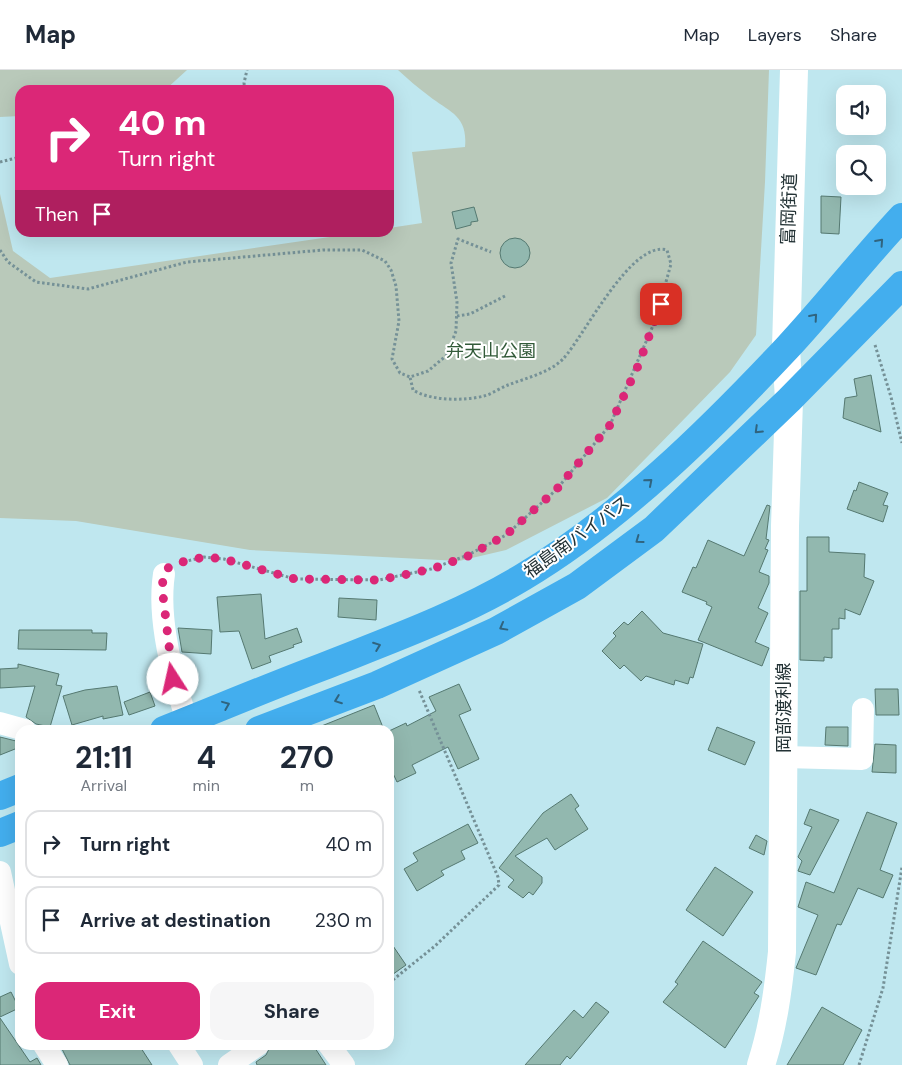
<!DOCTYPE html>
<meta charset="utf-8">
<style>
:root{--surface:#fff;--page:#f6f6f7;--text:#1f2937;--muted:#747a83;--line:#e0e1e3;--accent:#db2777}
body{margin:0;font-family:"DM Sans","Noto Sans JP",sans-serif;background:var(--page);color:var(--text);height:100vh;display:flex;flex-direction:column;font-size:19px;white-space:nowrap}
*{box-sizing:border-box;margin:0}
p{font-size:16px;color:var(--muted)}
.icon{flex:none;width:28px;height:28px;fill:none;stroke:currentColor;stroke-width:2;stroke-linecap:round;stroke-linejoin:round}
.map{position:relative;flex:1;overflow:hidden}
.side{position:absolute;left:15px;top:655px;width:379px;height:325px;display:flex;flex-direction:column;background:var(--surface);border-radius:15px;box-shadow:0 5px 20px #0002}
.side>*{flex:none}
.banner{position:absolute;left:15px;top:15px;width:379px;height:152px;border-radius:15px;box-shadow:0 5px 20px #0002;background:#db2777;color:#fff;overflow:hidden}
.tools{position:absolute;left:836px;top:15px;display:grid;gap:10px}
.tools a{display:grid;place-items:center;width:50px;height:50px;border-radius:10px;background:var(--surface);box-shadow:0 5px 20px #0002;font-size:25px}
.pin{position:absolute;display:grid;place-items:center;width:42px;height:42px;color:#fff;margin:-21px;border-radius:10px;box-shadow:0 2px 8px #0006}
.me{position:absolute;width:55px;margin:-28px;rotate:350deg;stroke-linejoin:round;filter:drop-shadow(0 0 4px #0008)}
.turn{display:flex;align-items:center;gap:18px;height:105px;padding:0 20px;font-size:22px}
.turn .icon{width:65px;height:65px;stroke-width:2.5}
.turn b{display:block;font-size:35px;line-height:42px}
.then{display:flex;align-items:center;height:48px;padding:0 20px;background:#0003;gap:10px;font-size:19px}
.eta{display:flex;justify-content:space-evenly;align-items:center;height:85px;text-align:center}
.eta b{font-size:30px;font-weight:700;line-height:35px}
.button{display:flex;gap:10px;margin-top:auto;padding:10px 20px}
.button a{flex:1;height:58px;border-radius:15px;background:var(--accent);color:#fff;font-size:20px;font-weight:700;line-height:58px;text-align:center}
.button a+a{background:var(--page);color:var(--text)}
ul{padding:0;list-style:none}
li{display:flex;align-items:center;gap:15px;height:68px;margin:0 10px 8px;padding:0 10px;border:2px solid var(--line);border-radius:15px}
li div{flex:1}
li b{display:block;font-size:19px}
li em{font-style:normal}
header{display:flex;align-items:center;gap:30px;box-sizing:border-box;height:70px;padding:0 25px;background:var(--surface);border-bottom:1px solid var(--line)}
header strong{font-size:24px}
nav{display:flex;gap:28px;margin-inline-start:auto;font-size:18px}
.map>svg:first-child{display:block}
.green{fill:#b9c9ba}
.building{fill:#92b8af;stroke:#557971}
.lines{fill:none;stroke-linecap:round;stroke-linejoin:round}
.path{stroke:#759197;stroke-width:3;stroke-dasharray:2.5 2.5;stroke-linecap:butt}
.minor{stroke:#fff;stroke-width:22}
.tertiary{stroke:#fff;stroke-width:28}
.secondary{stroke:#fff;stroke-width:28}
.trunk{stroke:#43aeee;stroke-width:28}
.oneway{stroke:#30647f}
.route{stroke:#db2777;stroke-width:9;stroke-dasharray:0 16.2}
.labels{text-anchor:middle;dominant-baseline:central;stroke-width:4;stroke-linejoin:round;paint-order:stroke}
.street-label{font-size:18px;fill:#233235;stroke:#fff}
.park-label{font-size:18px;fill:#325a39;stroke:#fff}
</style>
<header>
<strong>Map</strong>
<nav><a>Map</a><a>Layers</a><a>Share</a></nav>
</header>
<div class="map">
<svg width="902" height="995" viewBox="0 0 902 995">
<rect width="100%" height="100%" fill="#bfe7ef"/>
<!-- green -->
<g class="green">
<polygon points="0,0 187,0 165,20 20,20 20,46 0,47"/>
<path d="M 398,0 L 769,0 L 765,112 L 756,265 L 730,302 L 607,428 L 506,480 L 459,491 L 250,480 L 76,451 L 0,448 L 0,124 L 13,181 L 50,208 L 357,163 L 389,162 L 389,158 L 422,153 L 412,82 L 465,77 C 468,45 449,42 429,26 C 418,18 408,9 398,0 Z"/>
</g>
<!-- building -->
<g class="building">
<polygon points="821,126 841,127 839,164 821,163"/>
<polygon points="474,137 478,151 471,152 471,155 456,159 452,142"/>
<circle cx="515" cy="183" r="15"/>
<polygon points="871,305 881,362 843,348 845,328 857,326 854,309"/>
<polygon points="859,412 888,423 883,435 888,436 883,452 847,439 854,420 856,421"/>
<polygon points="767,435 770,436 766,469 769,470 765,479 768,480 759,502 769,506 769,513 758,538 768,543 755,572 769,578 762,596 698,570 712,537 706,534 707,532 682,522 693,497 696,498 708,470 744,486"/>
<polygon points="807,467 829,467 829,482 865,484 864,507 874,511 860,545 845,539 845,549 839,548 839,559 832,559 832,588 824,587 824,591 800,590 800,521 807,521"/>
<polygon points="261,524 265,569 297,558 302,572 293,575 294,577 269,586 271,592 252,599 239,561 220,562 217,527"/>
<polygon points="339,528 377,530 376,550 338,547"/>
<polygon points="642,541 663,563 703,574 693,608 690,607 688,614 675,610 674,615 646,606 641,611 624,595 620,599 602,581 616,566 613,563 624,552 628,555"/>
<polygon points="178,558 212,560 211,584 182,582"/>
<polygon points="19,560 92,560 92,563 107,563 106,580 18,579"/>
<polygon points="18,594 59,604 56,615 62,616 50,657 36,654 26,647 35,616 0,618 0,599 18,598"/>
<polygon points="459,614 471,640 459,645 479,689 458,699 448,677 412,695 416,703 397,712 389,695 389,661 406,653 407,656 436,641 429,627"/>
<polygon points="117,616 123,645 103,649 103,646 72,655 63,626 85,620"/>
<polygon points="875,619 898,619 899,645 876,645"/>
<polygon points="150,622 155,636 129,645 124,632"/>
<polygon points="374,635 384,660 314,660 314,659"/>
<polygon points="717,657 755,672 745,695 708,680"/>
<polygon points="826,657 848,657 848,676 825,675"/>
<polygon points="0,667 20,672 20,677 0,685"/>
<polygon points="875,674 896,675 896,703 872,702"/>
<polygon points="571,724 579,736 575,739 588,759 555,780 547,768 515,786 542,807 542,813 533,825 529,822 523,828 508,817 514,810 499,798 543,743"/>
<polygon points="810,739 839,750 810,805 798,801 802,791 798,787 812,757 804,754"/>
<polygon points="867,742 897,753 880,800 893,805 883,828 858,818 841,855 837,854 816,905 796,898 818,845 798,837 806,812 834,823"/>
<polygon points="468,754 478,773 461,781 465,789 441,801 444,805 417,821 404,799 418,791 413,783"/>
<polygon points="756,765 767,771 764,785 749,778"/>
<polygon points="715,797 753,822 723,866 686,840"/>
<polygon points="389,870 406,895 389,907"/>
<polygon points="703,871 762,912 754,923 759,926 725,978 663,932 678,914 675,912"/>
<polygon points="11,922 19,938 0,947 0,927"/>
<polygon points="596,932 609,942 570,989 567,986 560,995 525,995 574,940 583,948"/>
<polygon points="822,937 862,960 843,995 787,995"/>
<polygon points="0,948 30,992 37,988 41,995 0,995"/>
<polygon points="60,975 139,975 152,995 70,995"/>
<polygon points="271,975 313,975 326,995 257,995 256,992 266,985"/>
</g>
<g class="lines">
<!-- path -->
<g class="path">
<polyline points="245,20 244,13 247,0"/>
<polyline points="0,92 20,87"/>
<polyline points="0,180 8,192 36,212 88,219 187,192 323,180 362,180 385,191 391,200 396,216 399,251 392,289 400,303 410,307 428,301 447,285 456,261 457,232 451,193 458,169 491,182"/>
<polyline points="457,246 470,244 507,225"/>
<polyline points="875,275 891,327 902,373"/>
<path d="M 179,493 L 204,487 L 224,489 L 295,509 L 379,510 L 431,499 L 468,485 L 506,465 L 556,420 L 610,355 L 655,251 L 671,194 L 667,180 C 631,170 585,265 563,289 C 549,303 526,308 508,315 C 500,318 492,324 484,326 C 464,331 431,331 413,320 L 410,307"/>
<polyline points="389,913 435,876 499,815 498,807 419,620"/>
<polyline points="859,995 883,918 902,797"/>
</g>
<!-- minor -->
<g class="minor">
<path d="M 164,504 C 157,550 173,607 187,651"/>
<polyline points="0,653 25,660"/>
<polyline points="784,687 862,689 863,639"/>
<polyline points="0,802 20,894"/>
<polyline points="44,975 57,995"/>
<polyline points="179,975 192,995"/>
<polyline points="329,975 344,995"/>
<polyline points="229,995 258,975"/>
</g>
<!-- tertiary -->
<polyline class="tertiary" points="786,278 794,0"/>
<!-- secondary -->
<path class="secondary" d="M 761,995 C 773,958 778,921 782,882 L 785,456 L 789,330 L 786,278"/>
<!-- trunk -->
<g class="trunk">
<path d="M 164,660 C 217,639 269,617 322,597 C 390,570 460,545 523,507 C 620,449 710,360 787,278 C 826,236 862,190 902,147"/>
<polyline points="259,660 377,615 496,561 577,516 654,459 789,330 902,215"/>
<polyline points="0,726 20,718"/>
<polyline points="0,763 20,755"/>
</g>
</g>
<!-- one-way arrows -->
<defs><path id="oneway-chevron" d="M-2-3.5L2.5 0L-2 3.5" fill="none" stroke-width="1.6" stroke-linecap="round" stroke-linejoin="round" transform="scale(1.25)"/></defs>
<g class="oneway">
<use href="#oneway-chevron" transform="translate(880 172) rotate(-48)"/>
<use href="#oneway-chevron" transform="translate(814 247) rotate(-49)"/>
<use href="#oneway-chevron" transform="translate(758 360) rotate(136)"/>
<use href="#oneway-chevron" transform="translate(649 412) rotate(-41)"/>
<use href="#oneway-chevron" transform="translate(639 470) rotate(144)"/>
<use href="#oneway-chevron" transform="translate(503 557) rotate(151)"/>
<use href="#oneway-chevron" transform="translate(377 576) rotate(-21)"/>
<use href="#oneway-chevron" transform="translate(338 630) rotate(159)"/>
<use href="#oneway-chevron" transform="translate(226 635) rotate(-22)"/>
</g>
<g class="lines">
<!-- route -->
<polyline class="route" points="173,609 162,517 164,504 168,498 178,493 204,487 224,489 295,509 379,510 432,499 468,486 506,465 556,420 610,355 638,296 661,234"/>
</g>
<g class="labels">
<!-- street labels -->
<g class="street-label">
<text transform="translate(789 139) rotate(-88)">富岡街道</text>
<text transform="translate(577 467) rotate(-36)">福島南バイパス</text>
<text transform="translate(784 638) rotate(-90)">岡部渡利線</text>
</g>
<!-- park labels -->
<g class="park-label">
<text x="491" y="281">弁天山公園</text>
</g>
</g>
</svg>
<div class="tools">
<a><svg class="icon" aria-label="sound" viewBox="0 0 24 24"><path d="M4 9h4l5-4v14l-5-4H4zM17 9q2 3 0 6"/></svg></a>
<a><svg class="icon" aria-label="search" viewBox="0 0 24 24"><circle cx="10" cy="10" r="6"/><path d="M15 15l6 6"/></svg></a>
</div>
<div class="pin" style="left:661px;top:234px;background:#d93025"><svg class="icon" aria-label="arrive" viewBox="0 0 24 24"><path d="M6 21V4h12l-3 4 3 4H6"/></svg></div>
<svg class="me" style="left:173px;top:609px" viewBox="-20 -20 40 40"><circle r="19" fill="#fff"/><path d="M0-13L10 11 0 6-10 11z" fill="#db2777"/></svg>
<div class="banner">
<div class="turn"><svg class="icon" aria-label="right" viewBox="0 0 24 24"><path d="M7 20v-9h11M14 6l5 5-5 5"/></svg><div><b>40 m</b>Turn right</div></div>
<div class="then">Then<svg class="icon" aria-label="arrive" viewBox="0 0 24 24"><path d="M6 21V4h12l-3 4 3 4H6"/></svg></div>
</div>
<section class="side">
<div class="eta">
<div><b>21:11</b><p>Arrival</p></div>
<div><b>4</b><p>min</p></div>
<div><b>270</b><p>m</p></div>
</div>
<ul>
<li><svg class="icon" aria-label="right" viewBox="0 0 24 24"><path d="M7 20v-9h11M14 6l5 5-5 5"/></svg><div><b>Turn right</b></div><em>40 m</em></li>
<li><svg class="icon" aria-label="arrive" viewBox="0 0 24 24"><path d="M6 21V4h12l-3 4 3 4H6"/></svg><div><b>Arrive at destination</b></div><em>230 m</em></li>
</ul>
<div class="button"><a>Exit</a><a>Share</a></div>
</section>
</div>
